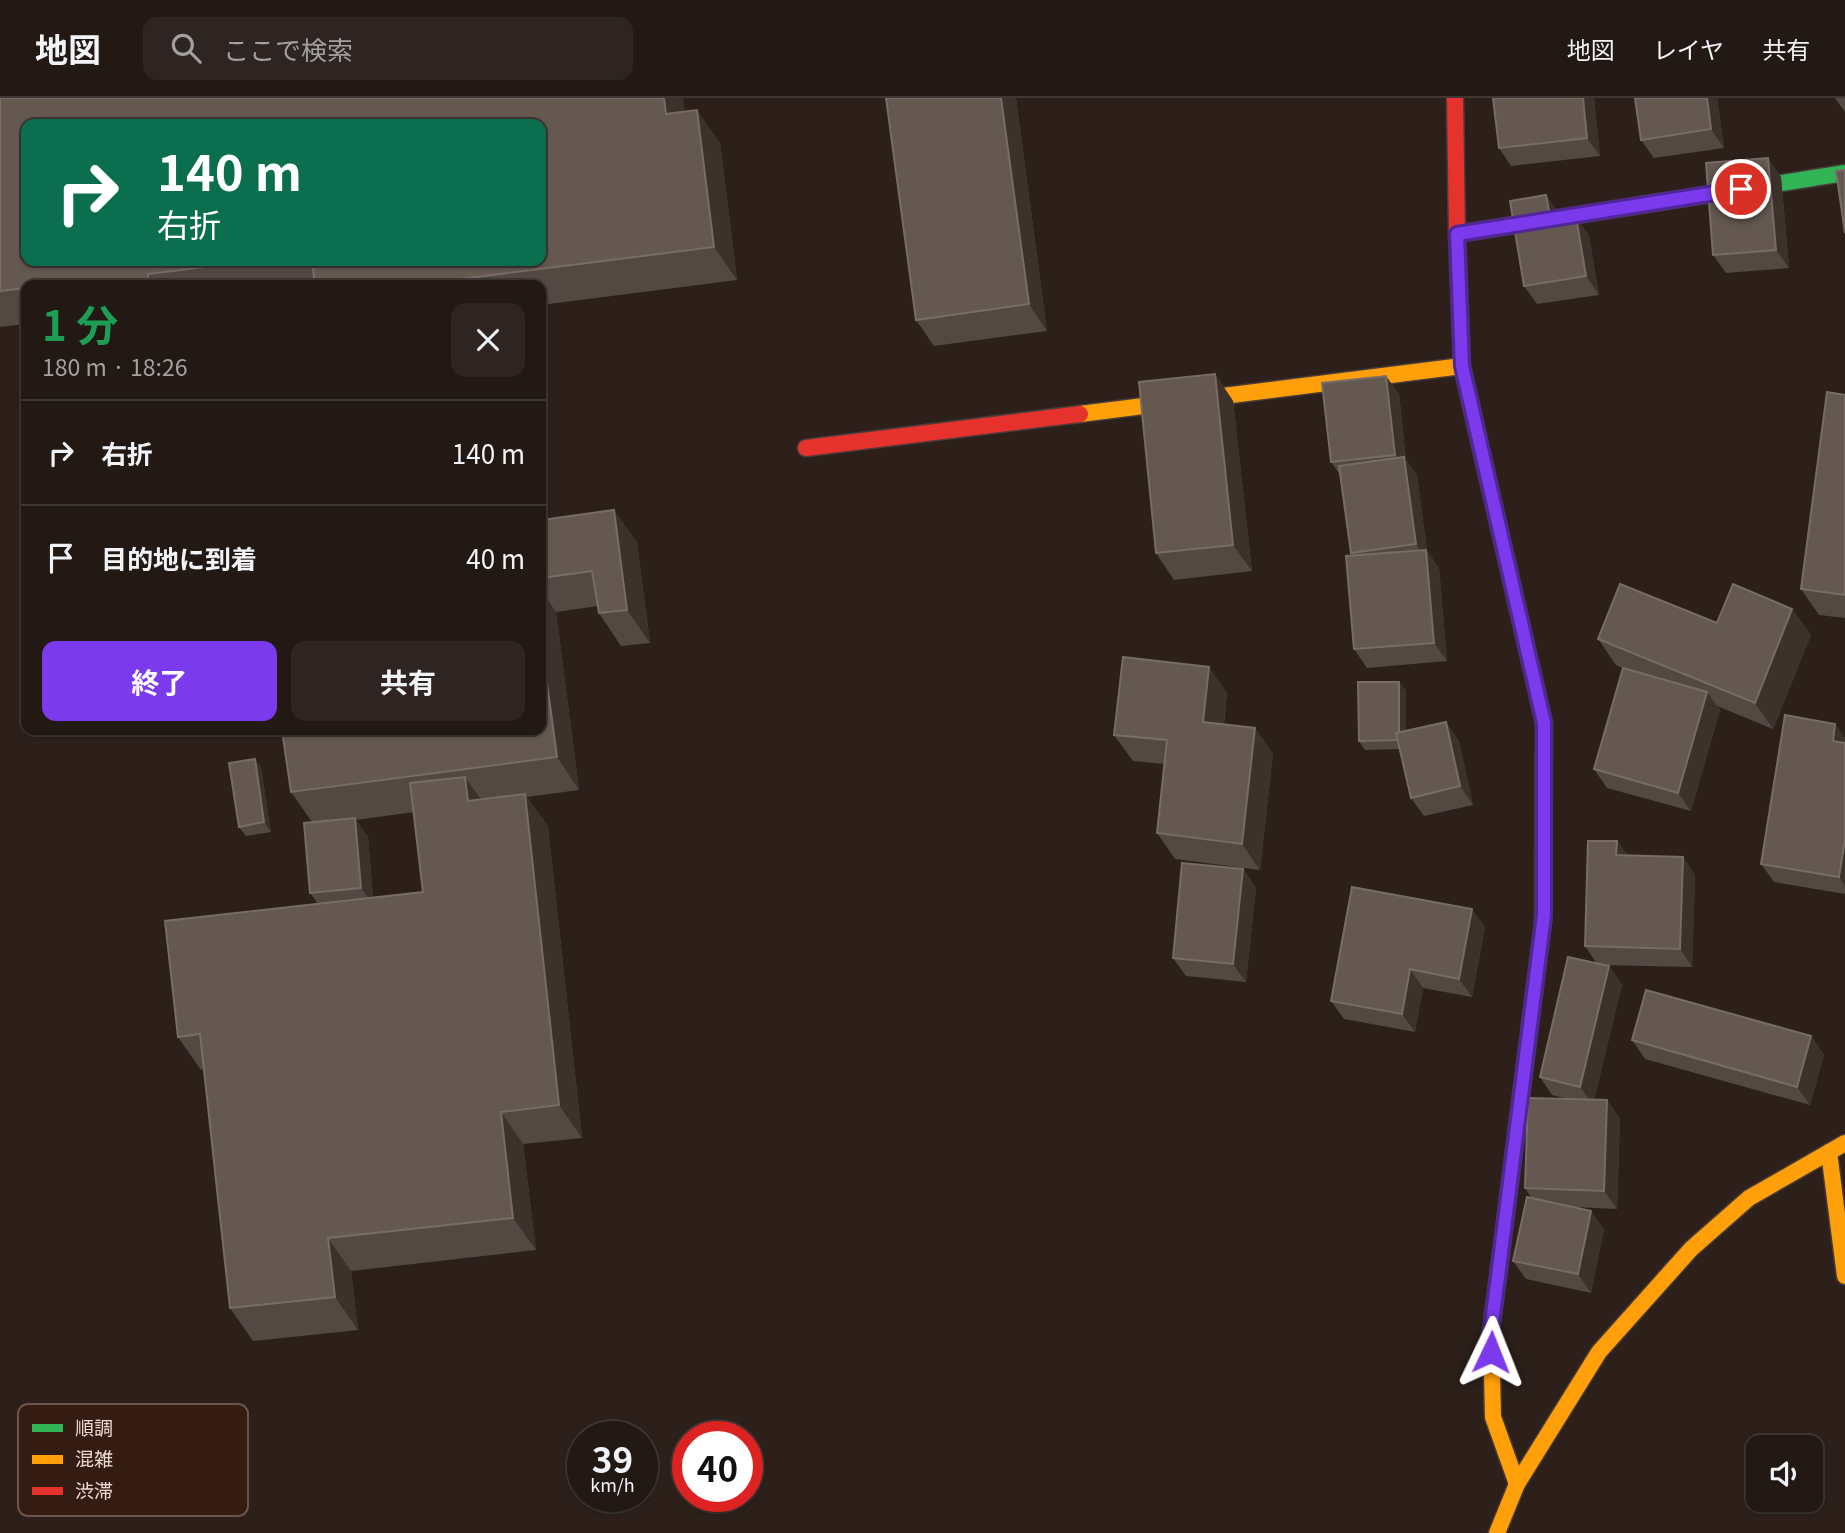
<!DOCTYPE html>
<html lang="ja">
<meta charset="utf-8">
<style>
:root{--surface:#221814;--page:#2e2522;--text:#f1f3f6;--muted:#a2a0a0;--line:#3f3734;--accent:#7c3aed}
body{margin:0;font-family:Georgia,"Noto Sans JP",serif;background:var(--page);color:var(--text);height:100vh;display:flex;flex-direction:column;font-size:26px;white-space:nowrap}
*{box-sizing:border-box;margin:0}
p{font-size:23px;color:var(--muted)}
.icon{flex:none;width:38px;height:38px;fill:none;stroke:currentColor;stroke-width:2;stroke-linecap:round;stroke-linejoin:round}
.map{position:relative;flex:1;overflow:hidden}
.drawer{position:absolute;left:21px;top:182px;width:525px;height:455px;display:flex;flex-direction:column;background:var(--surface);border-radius:14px;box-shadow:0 2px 5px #0004,0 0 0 2px var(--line)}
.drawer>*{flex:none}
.hud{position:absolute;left:21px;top:21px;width:525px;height:147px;border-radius:14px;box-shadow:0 2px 5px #0004,0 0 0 2px var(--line);background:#0b6e4f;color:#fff;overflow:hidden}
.fabs{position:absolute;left:1746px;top:1337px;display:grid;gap:14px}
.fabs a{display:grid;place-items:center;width:77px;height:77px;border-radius:14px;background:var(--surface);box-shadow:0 2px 5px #0004,0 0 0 2px var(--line);font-size:35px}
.speed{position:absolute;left:567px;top:1323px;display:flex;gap:14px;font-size:35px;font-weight:700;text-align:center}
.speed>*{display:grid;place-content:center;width:91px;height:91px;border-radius:50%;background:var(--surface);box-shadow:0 2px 5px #0004,0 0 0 2px var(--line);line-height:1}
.speed small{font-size:18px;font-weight:400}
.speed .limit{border:10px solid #d22;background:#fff;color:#111}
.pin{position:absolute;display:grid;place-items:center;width:60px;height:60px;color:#fff;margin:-30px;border:4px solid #fff;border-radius:50%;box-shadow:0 2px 7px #0007}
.me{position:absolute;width:77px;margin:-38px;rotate:2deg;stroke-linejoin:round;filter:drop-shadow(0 0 5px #0008)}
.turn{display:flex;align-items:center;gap:24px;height:147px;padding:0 21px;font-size:32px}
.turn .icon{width:91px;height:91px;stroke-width:2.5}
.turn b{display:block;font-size:49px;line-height:60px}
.round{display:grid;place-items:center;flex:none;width:74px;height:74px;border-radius:14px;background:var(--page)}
.head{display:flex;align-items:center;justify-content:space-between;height:119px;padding:0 21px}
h1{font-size:42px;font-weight:700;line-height:52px;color:#1e9e55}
.button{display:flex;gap:14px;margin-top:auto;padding:14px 21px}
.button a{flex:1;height:80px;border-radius:14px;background:var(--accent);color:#fff;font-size:28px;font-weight:700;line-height:80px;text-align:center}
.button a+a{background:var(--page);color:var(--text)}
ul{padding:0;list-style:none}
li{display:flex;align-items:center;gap:21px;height:105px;padding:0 21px;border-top:2px solid var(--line)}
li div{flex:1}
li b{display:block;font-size:26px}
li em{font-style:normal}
header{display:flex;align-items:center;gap:42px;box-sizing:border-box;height:98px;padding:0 35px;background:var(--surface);border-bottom:2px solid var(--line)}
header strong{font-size:33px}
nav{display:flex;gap:38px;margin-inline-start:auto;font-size:24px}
.search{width:490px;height:63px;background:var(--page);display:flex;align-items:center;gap:18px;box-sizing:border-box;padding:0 24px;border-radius:14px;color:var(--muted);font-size:26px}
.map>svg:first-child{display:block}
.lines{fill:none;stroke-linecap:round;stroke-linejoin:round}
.fast-casing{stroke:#483b38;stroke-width:19}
.slow-casing{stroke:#483b38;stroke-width:19}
.jam-casing{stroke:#483b38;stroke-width:19}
.fast{stroke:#30b455;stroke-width:16}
.slow{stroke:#ff9f0a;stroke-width:16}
.jam{stroke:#e5322d;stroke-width:16}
.wall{fill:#534842;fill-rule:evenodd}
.shaded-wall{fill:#3d312b}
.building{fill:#645851;stroke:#796c66;stroke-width:2}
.route-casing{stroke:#51269a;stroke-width:18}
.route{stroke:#7c3aed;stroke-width:12}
.key{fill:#351c12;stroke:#6b554c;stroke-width:2}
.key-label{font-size:19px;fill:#ead9d2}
</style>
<header>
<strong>地図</strong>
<div class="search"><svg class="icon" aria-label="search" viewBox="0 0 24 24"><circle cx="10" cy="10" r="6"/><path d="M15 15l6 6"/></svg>ここで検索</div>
<nav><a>地図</a><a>レイヤ</a><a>共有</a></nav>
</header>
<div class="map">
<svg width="1845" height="1435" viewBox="0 0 1845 1435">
<rect width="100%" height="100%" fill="#2d201a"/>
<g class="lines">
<defs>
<g id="fast">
<polyline points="1457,136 1845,75"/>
<polyline points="1501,1155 1543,824"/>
</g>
<g id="slow">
<polyline points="1471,308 1544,625 1543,824"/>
<polyline points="1080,316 1462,268"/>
<polyline points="1829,1054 1845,1178"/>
<polyline points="1501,1155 1491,1232 1493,1319 1517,1386"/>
<polyline points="1497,1435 1517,1386 1599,1254 1691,1151 1749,1100 1845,1045"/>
</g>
<g id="jam">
<polyline points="1455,0 1457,136 1462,268 1471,308"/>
<polyline points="806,350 1080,316"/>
</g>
</defs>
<!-- fast casing -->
<use href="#fast" class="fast-casing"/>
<!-- slow casing -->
<use href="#slow" class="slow-casing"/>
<!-- jam casing -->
<use href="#jam" class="jam-casing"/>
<!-- fast -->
<use href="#fast" class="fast"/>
<!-- slow -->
<use href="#slow" class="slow"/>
<!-- jam -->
<use href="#jam" class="jam"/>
</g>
<!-- wall -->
<g class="wall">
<path d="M 0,0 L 685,14 L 720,45 L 737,182 L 541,207 L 541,187 L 26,187 L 26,226 L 0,229 ZM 541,26 L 541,163 L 26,163 Z"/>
<polygon points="886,0 1016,0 1047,233 934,248 916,222"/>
<polygon points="1493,0 1594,0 1600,58 1511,68 1499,50"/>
<polygon points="1717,0 1724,50 1654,60 1641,42"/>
<polygon points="1835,0 1845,0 1845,14"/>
<polygon points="1781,79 1789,170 1726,175 1713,157"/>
<polygon points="1546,97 1559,116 1560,122 1576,119 1589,138 1599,197 1537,206 1524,188"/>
<polygon points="1215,276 1233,303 1252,473 1174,482 1156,455"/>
<polygon points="1399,296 1406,362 1417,377 1427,453 1439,470 1447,563 1367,570 1354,551 1353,457 1351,455 1341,378 1331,364"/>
<polygon points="1845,297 1845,520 1819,517 1801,491"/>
<path d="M 541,422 L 637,444 L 650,545 L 621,548 L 599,515 L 598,508 L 556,514 L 579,692 L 527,699 L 548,728 L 582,1040 L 523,1046 L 536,1152 L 351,1173 L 358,1232 L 253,1243 L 230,1210 L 204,971 L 201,972 L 178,939 L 318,806 L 310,795 L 312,724 L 291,694 L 541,632 ZM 414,714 L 423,794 L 373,799 L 368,739 L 356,722 Z"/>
<polygon points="1792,511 1811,537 1773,631 1717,608 1720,612 1691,713 1607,690 1594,671 1624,571 1616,567 1598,541 1717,525"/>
<polygon points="1399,584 1406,593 1406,633 1446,624 1459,643 1473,707 1424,718 1411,700 1400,651 1365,652 1359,643"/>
<polygon points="1227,595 1224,626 1255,630 1273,656 1260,772 1175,761 1157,735 1165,666 1133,663 1114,637"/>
<polygon points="1835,626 1845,640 1845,796 1774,784 1761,766"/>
<polygon points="255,661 261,670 271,734 246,738 239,729"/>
<polygon points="1617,743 1627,757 1683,759 1695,777 1692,869 1602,867 1609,868 1622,887 1594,1002 1607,1002 1620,1021 1617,1111 1574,1109 1604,1131 1591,1195 1526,1181 1513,1163 1532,1101 1525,1090 1568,1001 1552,997 1540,979 1597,866 1585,848"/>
<polygon points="1243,771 1256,790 1246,884 1186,878 1173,860"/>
<polygon points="1485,829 1472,899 1423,890 1415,934 1344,921 1331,903"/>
<polygon points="1811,938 1824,957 1810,1007 1645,961 1632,942"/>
</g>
<!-- shaded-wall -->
<g class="shaded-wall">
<polygon points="664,0 683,0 689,49 666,16"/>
<polygon points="1001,0 1016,0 1047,233 1029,206"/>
<polygon points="1583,0 1594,0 1600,58 1587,40"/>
<polygon points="1707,0 1717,0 1724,50 1711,31"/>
<polygon points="697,12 720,45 737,182 714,149"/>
<polygon points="1768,60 1781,79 1789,170 1776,152"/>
<polygon points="1546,97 1559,116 1564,142 1551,124"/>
<polygon points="1576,119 1589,138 1599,197 1586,178"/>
<polygon points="148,176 156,187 149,187"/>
<polygon points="1215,276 1233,303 1252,473 1233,447"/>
<polygon points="1386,278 1399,296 1406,362 1417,377 1427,453 1439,470 1447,563 1434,545 1427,462 1416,446 1406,373 1395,357"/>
<polygon points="614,412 637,444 650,545 627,512"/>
<polygon points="541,492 556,514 579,692 557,659 541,540"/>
<polygon points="1792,511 1811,537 1773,631 1755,605"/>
<polygon points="1209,569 1227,595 1221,650 1203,624"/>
<polygon points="1399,584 1406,593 1406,651 1399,642"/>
<polygon points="1707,594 1720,612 1691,713 1678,695"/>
<polygon points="1446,624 1459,643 1473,707 1460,688"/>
<polygon points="1835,626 1845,640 1845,661 1833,643"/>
<polygon points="1255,630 1273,656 1260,772 1242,746"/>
<polygon points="255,661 261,670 271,734 264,724"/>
<polygon points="465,679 488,711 468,703"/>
<polygon points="525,696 548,728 582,1040 559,1007"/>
<polygon points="355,720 368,739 374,808 361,790"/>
<polygon points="1845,741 1845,788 1839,779"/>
<polygon points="1617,743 1630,762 1616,757"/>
<polygon points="1683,759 1695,777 1692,869 1680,851"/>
<polygon points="1243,771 1256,790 1246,884 1233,866"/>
<polygon points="1472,811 1485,829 1472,899 1459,881"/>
<polygon points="1609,868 1622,887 1593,1007 1580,989"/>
<polygon points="1410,871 1423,890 1415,934 1402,916"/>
<polygon points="1811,938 1824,957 1810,1007 1797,989"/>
<polygon points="1607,1002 1620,1021 1617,1111 1604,1093"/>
<polygon points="501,1014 523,1046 536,1152 513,1120"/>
<polygon points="1591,1113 1604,1131 1591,1195 1578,1176"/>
<polygon points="328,1140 351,1173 358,1232 335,1199"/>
</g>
<!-- building -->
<g class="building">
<polygon points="0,0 664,0 666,16 697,12 714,149 461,181 461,187 315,187 312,163 541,163 541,26 26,26 26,163 254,163 148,176 149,187 26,187 26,190 0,193"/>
<polygon points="886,0 1001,0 1029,206 916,222"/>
<polygon points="1493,0 1583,0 1587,40 1499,50"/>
<polygon points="1635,0 1707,0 1711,31 1641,42"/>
<polygon points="1768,60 1776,152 1713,157 1706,65"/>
<polygon points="1845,72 1845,135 1836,73"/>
<polygon points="1546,97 1551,124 1576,119 1586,178 1524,188 1510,103"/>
<polygon points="1215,276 1233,447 1156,455 1139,284"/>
<polygon points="1386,278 1395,357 1331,364 1322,285"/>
<polygon points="1827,294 1845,297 1845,497 1801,491"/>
<polygon points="1404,359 1416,446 1351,455 1339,368"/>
<polygon points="614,412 627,512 599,515 592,473 541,480 541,422"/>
<polygon points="1426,452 1434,545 1354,551 1346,458"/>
<polygon points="1620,486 1717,525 1733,486 1792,511 1755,605 1598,541"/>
<polygon points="541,540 557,659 291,694 282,632 541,632"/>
<polygon points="1123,559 1209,569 1203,624 1255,630 1242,746 1157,735 1167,642 1114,637"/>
<polygon points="1623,570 1707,594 1678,695 1594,671"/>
<polygon points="1358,584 1399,584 1399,635 1396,635 1398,642 1359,643"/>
<polygon points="1785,617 1835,626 1833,643 1845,645 1845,741 1839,779 1761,766"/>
<polygon points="1446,624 1460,688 1411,700 1396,635"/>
<polygon points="255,661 264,724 239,729 229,665"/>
<polygon points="465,679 468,703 525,696 559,1007 501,1014 513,1120 328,1140 335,1199 230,1210 200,936 178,939 165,823 423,794 410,685"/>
<polygon points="355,720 361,790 310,795 304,725"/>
<polygon points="1588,743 1617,743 1616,757 1683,759 1680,851 1585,848"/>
<polygon points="1182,765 1243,771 1233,866 1173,860"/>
<polygon points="1352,789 1472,811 1459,881 1410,871 1402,916 1331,903"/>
<polygon points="1568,859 1609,868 1580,989 1540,979"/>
<polygon points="1646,892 1811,938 1797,989 1632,942"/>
<polygon points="1528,1000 1607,1002 1604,1093 1525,1090"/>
<polygon points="1527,1099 1591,1113 1578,1176 1513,1163"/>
</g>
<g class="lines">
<defs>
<polyline id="route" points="1491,1254 1491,1233 1544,817 1544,625 1462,268 1457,136 1741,91"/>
</defs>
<!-- route casing -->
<use href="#route" class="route-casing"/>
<!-- route -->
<use href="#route" class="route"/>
</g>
<!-- legend -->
<rect x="18" y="1306" width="230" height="112" rx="10" class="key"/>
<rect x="32" y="1326" width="31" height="8" fill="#30b455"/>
<rect x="32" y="1357" width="31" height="9" fill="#ff9f0a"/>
<rect x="32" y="1389" width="31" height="8" fill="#e5322d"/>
<g class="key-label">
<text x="75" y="1337">順調</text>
<text x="75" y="1368">混雑</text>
<text x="75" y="1400">渋滞</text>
</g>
</svg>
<div class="fabs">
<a><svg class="icon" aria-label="sound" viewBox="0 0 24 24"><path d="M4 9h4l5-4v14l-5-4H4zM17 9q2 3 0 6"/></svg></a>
</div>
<div class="speed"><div>39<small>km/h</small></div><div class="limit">40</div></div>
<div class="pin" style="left:1741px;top:91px;background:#d93025"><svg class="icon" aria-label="arrive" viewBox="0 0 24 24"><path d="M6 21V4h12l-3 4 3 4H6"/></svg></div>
<svg class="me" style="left:1491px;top:1254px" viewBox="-20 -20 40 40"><path d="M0-17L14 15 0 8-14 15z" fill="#7c3aed" stroke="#fff" stroke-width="4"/></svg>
<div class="hud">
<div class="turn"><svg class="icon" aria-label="right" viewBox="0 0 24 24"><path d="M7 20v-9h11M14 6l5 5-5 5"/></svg><div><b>140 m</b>右折</div></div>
</div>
<section class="drawer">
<div class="head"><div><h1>1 分</h1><p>180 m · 18:26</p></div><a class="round"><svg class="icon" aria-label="close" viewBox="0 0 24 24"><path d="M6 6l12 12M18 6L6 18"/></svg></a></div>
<ul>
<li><svg class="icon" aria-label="right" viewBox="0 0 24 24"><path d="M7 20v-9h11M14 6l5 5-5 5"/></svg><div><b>右折</b></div><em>140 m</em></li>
<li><svg class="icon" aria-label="arrive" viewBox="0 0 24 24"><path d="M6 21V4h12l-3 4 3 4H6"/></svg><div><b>目的地に到着</b></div><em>40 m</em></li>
</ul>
<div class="button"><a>終了</a><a>共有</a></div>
</section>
</div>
